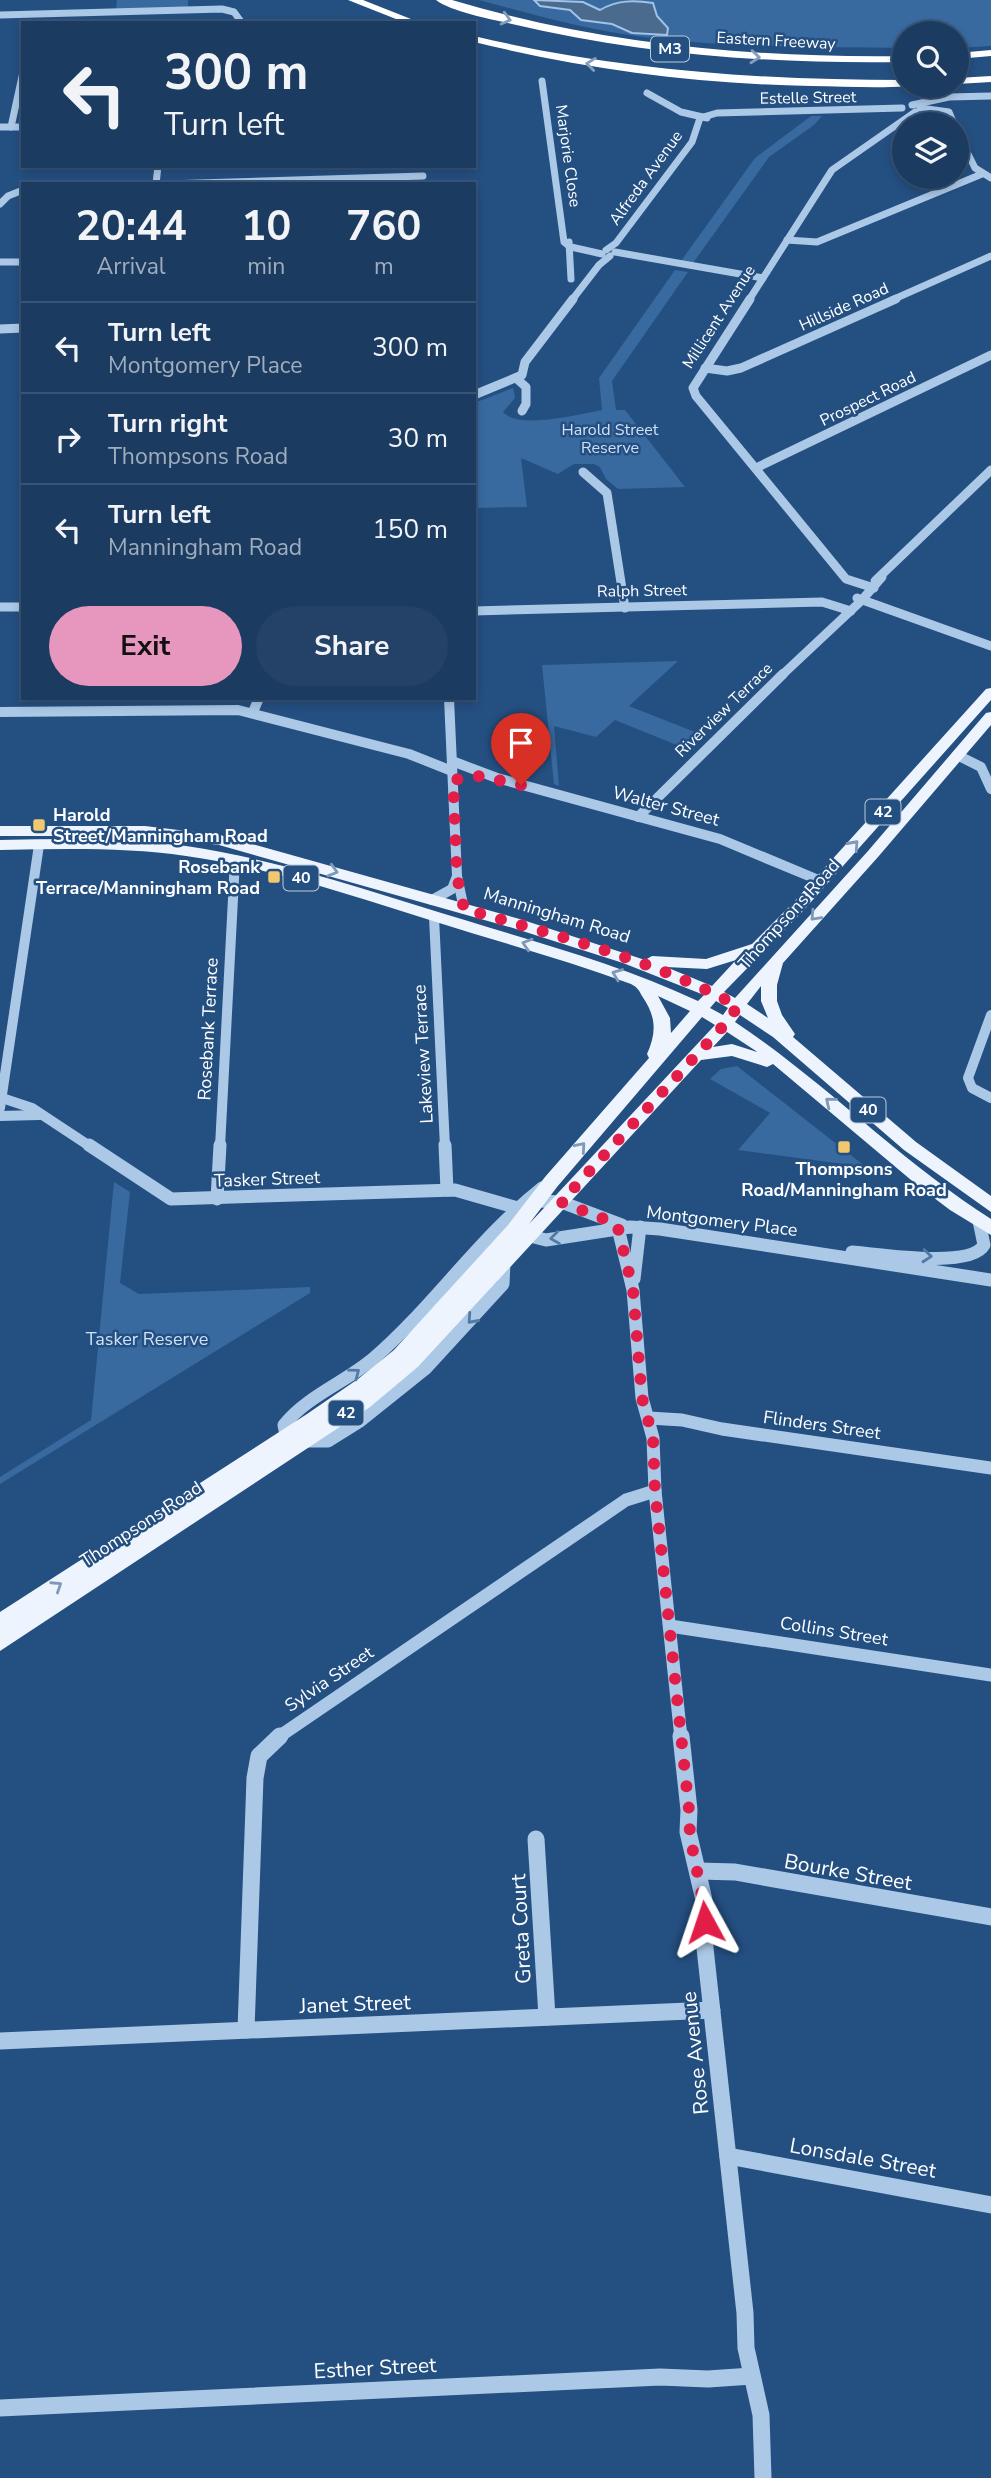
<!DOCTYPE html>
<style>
:root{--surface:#1b3b61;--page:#244267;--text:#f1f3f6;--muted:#a0adbd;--line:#395576;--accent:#e797bd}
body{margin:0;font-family:"Nunito Sans",sans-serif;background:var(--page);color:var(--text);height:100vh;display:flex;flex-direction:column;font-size:26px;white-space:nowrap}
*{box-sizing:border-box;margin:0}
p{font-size:23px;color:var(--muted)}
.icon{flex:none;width:38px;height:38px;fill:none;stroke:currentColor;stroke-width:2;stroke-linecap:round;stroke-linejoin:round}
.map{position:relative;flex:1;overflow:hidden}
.details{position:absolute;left:21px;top:182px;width:455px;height:518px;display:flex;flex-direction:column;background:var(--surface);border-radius:0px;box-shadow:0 4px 10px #0003,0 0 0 2px var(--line)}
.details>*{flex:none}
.banner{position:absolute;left:21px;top:21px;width:455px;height:147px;border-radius:0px;box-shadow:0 4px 10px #0003,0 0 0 2px var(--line);background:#1b3b61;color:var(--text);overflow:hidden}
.fabs{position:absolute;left:892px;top:21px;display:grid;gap:14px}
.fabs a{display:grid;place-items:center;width:77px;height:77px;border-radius:50%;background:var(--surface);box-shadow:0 4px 10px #0003,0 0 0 2px var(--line);font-size:35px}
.pin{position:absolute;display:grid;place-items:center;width:60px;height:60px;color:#fff;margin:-72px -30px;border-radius:50% 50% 50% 0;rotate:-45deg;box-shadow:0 0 7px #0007}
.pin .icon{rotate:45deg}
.me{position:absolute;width:77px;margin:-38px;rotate:355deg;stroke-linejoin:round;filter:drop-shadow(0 0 5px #0008)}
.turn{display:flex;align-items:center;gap:24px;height:147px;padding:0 28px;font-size:32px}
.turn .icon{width:91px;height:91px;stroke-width:2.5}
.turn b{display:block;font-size:49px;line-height:60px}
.eta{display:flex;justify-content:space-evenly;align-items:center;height:119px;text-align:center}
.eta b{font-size:42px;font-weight:700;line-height:49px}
.cta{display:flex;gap:14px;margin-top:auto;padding:14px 28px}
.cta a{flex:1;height:80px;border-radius:42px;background:var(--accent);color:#111;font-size:28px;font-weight:700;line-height:80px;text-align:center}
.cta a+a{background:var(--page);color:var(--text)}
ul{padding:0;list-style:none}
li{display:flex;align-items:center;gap:21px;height:91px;padding:0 28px;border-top:2px solid var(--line)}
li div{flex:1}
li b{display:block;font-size:26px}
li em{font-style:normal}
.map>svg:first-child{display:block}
.green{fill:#38699f}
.water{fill:#4a6a8e;stroke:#a0c3e8;stroke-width:2}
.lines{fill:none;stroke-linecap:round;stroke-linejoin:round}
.minor-far4{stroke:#abc8e7;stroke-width:7}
.minor-far3{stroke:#abc8e7;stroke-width:9}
.minor-far2{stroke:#abc8e7;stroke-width:10}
.minor-far1{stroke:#abc8e7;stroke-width:13}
.minor{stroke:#abc8e7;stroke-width:17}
.major{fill:#edf4fd;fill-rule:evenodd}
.highway{fill:#fff;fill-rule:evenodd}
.oneway{stroke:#879eba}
.oneway2{stroke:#7e99b9}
.oneway3{stroke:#5379a5}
.route{stroke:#e11d48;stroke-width:12;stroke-dasharray:0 21.6}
.poi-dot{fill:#f1c86f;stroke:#244f81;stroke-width:2.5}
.labels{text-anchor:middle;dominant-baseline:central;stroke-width:5;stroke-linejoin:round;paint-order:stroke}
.far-street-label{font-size:16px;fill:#fff;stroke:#244f81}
.shield{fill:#244f81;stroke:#bdcad9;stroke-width:2}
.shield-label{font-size:16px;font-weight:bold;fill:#fff}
.far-park-label{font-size:16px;fill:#cfe1f6;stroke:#244f81}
.street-label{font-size:18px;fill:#fff;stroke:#244f81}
.poi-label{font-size:18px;font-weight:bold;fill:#fff;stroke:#244f81;text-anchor:start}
.park-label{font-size:18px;fill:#cfe1f6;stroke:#244f81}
.near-street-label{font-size:21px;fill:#fff;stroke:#244f81}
</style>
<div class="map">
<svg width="991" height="2478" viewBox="0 0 991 2478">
<rect width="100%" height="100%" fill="#244f81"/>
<!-- green -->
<g class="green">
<polygon points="117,0 188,0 188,7 116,9"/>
<path d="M 479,0 L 991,0 L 991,46 L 957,48 L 957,33 L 905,33 L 905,48 C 816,47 724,48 636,36 C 583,29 531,14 479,0 Z"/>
<polygon points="811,116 822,116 814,125 769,157 693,263 681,261 755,158"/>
<path d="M 675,270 L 688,272 L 612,381 L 616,410 L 625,410 L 685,487 L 618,489 L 606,479 L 600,467 L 594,464 L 574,464 L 558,474 L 521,458 L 527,507 L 474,508 L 474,403 L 513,388 L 515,398 L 503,412 C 519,430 580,414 602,410 L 599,378 Z"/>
<polygon points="678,661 629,706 705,736 689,750 615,720 596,737 554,726 559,786 554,784 542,665"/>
<polygon points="737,1066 866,1167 738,1150 770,1113 710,1079 721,1069"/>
<polygon points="114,1182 130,1192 120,1283 139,1294 310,1287 310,1293 0,1484 0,1477 91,1420"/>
</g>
<!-- water -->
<path class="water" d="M 534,0 L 583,2 L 600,10 C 617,0 634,0 653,3 L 657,16 L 668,28 L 667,35 L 632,33 L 612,24 L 581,20 L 570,10 L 540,6 Z"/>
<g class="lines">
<!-- minor-far4 -->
<g class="minor-far4">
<polyline points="0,15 222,9 234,12 242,23"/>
<polyline points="542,81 564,242 569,246"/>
<polyline points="647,93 681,112 707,118"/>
<polyline points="912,105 949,97 991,96"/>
<polyline points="920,108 949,112 954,124"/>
<polyline points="0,127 23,127"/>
<polyline points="11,127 23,72"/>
<polyline points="957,132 975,168 991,178"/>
<polyline points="156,184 158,166"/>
<polyline points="167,184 423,176"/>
<polyline points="0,204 8,196 23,190"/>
<polyline points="787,240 817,242 982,174"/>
<polyline points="569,242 571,279"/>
<polyline points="571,247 602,254"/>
<polyline points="606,250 616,243 692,142 700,118 717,113 902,108"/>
<polyline points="615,252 763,278"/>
<polyline points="0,262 23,262"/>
<polyline points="572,300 599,265 610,256"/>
<polyline points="749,300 832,170 915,112"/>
<polyline points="892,300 991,256"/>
</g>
<!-- minor-far3 -->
<g class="minor-far3">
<polyline points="750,299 693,388 696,396 846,579 874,588"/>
<polyline points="0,329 23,328"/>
<polyline points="705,368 727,371 741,368 896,299"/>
<polyline points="517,379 526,387 526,404 522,411"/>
<polyline points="474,395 522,375 525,362 573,299"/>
<polyline points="756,468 991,355"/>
<polyline points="583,472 607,493 625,608"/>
<polyline points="875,581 991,470"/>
<polyline points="857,598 991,646"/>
<polyline points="0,607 23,607"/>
<polyline points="474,611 822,602 851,611"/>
<polyline points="781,676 861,601 882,577"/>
</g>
<!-- minor-far2 -->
<g class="minor-far2">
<polyline points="449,698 457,876 464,909"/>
<polyline points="0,712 238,710 409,754 452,771"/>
<polyline points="253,712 259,698"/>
<polyline points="957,755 981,767 991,789"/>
<polyline points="452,761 497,778 720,839 821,881"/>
<polyline points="638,817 783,674"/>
<polyline points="432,900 452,889 457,876"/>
<polyline points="434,917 445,1147"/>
<polyline points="991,1015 968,1078 972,1088 991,1098"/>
<polyline points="2,1098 32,1108 91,1147"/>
<polyline points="0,1108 39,845"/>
<polyline points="0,1116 39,1115"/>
<polyline points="220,1147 235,860"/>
</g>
<!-- minor-far1 -->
<g class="minor-far1">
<polyline points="89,1145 171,1199 455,1190 518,1208"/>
<polyline points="445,1145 447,1190"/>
<polyline points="217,1199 220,1145"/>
<polyline points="539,1201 561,1202 622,1225"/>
<polyline points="617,1224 633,1290 642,1398 653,1438 655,1491 681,1738"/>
<polyline points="522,1234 546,1240 630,1227 660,1229 991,1280"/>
<path d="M 852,1252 C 878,1254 971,1269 984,1245 L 979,1221"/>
<path d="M 504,1263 L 503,1284 L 425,1369 L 360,1421 L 328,1441 L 304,1441 L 285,1430 L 284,1425 C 307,1396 346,1382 374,1358 C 434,1306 479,1238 542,1188"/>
<polyline points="634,1279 640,1227"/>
<polyline points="649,1418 682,1420 722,1429 991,1468"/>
<polyline points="670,1626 991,1675"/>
<polyline points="277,1738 626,1500 655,1491"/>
</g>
<!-- minor -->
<g class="minor">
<polyline points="681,1736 689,1810 688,1832 704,1900 705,1948 745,2313 746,2348 761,2415 763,2478"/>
<polyline points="536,1839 547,2017"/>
<polyline points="699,1871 735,1872 991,1917"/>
<polyline points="246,2030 255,1778 259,1756 280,1736"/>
<polyline points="0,2041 712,2010"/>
<polyline points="728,2156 991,2205"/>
<polyline points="0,2408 660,2377 708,2379 752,2376"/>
</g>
<!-- major -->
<path class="major" d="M 991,688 L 991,700 L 802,912 L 724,992 L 735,998 L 868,851 L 986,713 L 991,712 L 991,725 L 878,857 L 783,963 L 777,985 L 777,1001 L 782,1015 L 795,1034 L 793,1037 L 916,1142 L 991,1196 L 991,1212 L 904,1150 L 773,1037 L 740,1015 L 735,1022 C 825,1082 900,1161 991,1219 L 991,1235 L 950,1210 L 917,1185 L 773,1064 L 767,1067 L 732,1056 L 701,1060 L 419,1366 L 370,1407 L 0,1651 L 0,1612 L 307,1414 L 358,1379 L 394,1350 L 508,1225 L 545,1177 L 649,1058 L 647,1054 C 657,1032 656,1016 642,996 C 639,990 637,987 631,984 C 566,960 499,942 433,921 C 352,896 271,868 186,856 C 125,847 62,849 0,850 L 0,840 C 62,839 124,837 186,846 C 282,860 375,893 468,921 C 546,945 624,966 698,1001 L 704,995 L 623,963 L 513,928 L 219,845 L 145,836 L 0,836 L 0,826 L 145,826 L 220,835 L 523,920 L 645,960 L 652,956 L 706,959 L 752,944 L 792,904 L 986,689 ZM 736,960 L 712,986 L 666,967 L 707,969 ZM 761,986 L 761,1001 L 768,1018 L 747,1004 ZM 658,996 L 690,1011 L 671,1033 L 670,1018 ZM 716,1001 L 728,1008 L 723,1015 L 710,1008 ZM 702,1017 L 715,1025 L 529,1224 L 557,1187 ZM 727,1032 L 756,1051 L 757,1052 L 732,1044 L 713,1047 Z"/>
<!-- highway -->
<g class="highway">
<polygon points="348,0 363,0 421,23 406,23"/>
<path d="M 436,0 L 452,0 C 600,44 750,58 905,56 L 905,62 C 772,64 642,55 512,24 C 491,19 452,12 436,0 Z"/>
<path d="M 474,36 C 616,70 759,80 905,80 L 905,86 L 907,86 C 876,89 843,86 811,86 C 697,84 585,69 474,42 Z"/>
<polygon points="991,50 991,56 957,59 957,53"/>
<polygon points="991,76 991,82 957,84 957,78"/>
</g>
</g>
<!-- one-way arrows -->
<defs><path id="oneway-chevron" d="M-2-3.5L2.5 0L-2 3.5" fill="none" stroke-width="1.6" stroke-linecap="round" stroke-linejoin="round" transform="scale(1.75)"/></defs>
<g class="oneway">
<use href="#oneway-chevron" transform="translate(506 19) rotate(15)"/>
<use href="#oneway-chevron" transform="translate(755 57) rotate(5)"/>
<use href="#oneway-chevron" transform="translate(591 64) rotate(-173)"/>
</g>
<g class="oneway2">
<use href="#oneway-chevron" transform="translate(854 845) rotate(-48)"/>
<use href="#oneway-chevron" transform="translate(333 871) rotate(16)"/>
<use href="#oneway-chevron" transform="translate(815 916) rotate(133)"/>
<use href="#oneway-chevron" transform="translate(527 944) rotate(-163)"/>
<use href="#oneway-chevron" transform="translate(617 974) rotate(-159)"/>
<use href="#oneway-chevron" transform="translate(830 1102) rotate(-141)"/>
<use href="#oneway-chevron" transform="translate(581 1147) rotate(-49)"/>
<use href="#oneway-chevron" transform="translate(57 1586) rotate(-33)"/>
</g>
<g class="oneway3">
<use href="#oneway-chevron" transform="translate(555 1238) rotate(172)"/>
<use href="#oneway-chevron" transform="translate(927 1256) rotate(5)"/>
<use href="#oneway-chevron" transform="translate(472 1319) rotate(132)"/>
<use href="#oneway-chevron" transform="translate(355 1373) rotate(-37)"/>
</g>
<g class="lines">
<!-- route -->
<path class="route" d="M 521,785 L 478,776 L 453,780 L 457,876 L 464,909 C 556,935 653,960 738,1006 L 726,1023 L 561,1202 L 617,1224 L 633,1290 L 642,1398 L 653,1438 L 655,1491 L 689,1810 C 688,1848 703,1883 705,1922"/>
</g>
<!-- markers -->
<g class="poi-dot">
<rect x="32" y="818" width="14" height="14" rx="3.5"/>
<rect x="267" y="870" width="14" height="14" rx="3.5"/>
<rect x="837" y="1140" width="14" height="14" rx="3.5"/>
</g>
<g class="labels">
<!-- far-street labels -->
<g class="far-street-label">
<text transform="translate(776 41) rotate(3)">Eastern Freeway</text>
<text transform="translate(808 98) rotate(-1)">Estelle Street</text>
<text transform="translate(568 156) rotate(82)">Marjorie Close</text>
<text transform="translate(646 178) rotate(-54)">Alfreda Avenue</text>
<text transform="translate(844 307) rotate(-24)">Hillside Road</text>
<text transform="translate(719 317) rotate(-57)">Millicent Avenue</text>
<text transform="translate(868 399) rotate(-26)">Prospect Road</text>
<text transform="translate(642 591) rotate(-1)">Ralph Street</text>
<text transform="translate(724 710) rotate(-44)">Riverview Terrace</text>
</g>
<!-- shield labels -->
<g class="shield">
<rect x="651" y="36.5" width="38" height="25" rx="5"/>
<rect x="865.5" y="799.5" width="35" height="25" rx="5"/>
<rect x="283.5" y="865.5" width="35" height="25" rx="5"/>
<rect x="850.5" y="1097.5" width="35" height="25" rx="5"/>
<rect x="328.5" y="1400.5" width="35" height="25" rx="5"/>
</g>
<g class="shield-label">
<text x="670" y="49">M3</text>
<text x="883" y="812">42</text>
<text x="301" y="878">40</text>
<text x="868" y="1110">40</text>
<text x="346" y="1413">42</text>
</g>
<!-- far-park labels -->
<g class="far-park-label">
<text x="610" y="430">Harold Street<tspan x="610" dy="18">Reserve</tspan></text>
</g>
<!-- street labels -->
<g class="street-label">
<text transform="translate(666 806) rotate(15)">Walter Street</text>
<text transform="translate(789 914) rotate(-48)">Thompsons Road</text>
<text transform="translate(557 915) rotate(17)">Manningham Road</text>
<text transform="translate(208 1029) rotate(-87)">Rosebank Terrace</text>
<text transform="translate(423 1054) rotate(-93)">Lakeview Terrace</text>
<text transform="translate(267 1179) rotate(-2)">Tasker Street</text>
<text transform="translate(722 1221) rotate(7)">Montgomery Place</text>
<text transform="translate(822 1425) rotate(8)">Flinders Street</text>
<text transform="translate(141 1524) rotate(-33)">Thompsons Road</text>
<text transform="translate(834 1631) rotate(9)">Collins Street</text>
<text transform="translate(329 1679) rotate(-34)">Sylvia Street</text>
</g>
<!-- poi labels -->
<g class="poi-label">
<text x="53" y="815">Harold<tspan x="53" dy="21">Street/Manningham Road</tspan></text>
<text x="260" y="867" text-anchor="end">Rosebank<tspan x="260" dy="21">Terrace/Manningham Road</tspan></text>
<text x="844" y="1169" text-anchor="middle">Thompsons<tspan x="844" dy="21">Road/Manningham Road</tspan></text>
</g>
<!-- park labels -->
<g class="park-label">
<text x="147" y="1339">Tasker Reserve</text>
</g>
<!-- near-street labels -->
<g class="near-street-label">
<text transform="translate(848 1872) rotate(10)">Bourke Street</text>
<text transform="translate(521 1929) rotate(-93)">Greta Court</text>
<text transform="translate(355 2004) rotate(-2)">Janet Street</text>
<text transform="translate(695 2053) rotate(-96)">Rose Avenue</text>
<text transform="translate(863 2158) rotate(10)">Lonsdale Street</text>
<text transform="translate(375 2368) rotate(-3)">Esther Street</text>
</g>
</g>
</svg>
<div class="fabs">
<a><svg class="icon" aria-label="search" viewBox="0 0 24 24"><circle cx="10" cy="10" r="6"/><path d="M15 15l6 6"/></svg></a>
<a><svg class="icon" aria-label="layers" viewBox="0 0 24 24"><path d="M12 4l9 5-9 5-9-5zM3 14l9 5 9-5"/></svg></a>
</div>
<div class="pin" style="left:521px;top:785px;background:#d93025"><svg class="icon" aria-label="arrive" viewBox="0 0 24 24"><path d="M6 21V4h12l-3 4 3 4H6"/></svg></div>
<svg class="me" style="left:705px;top:1922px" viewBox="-20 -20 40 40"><path d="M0-17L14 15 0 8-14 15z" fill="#e11d48" stroke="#fff" stroke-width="4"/></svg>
<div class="banner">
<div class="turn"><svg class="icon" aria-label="left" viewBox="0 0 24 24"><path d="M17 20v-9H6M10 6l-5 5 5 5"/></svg><div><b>300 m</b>Turn left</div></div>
</div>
<section class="details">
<div class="eta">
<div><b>20:44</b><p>Arrival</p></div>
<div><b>10</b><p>min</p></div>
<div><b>760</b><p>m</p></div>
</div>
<ul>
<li><svg class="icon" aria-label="left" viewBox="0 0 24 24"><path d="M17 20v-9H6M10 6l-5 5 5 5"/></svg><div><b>Turn left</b><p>Montgomery Place</p></div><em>300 m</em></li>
<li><svg class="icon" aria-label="right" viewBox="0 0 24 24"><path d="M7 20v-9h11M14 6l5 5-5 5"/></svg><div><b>Turn right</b><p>Thompsons Road</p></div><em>30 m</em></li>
<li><svg class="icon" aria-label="left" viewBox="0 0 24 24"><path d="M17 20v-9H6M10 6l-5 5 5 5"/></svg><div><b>Turn left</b><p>Manningham Road</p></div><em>150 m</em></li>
</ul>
<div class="cta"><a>Exit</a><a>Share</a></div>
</section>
</div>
